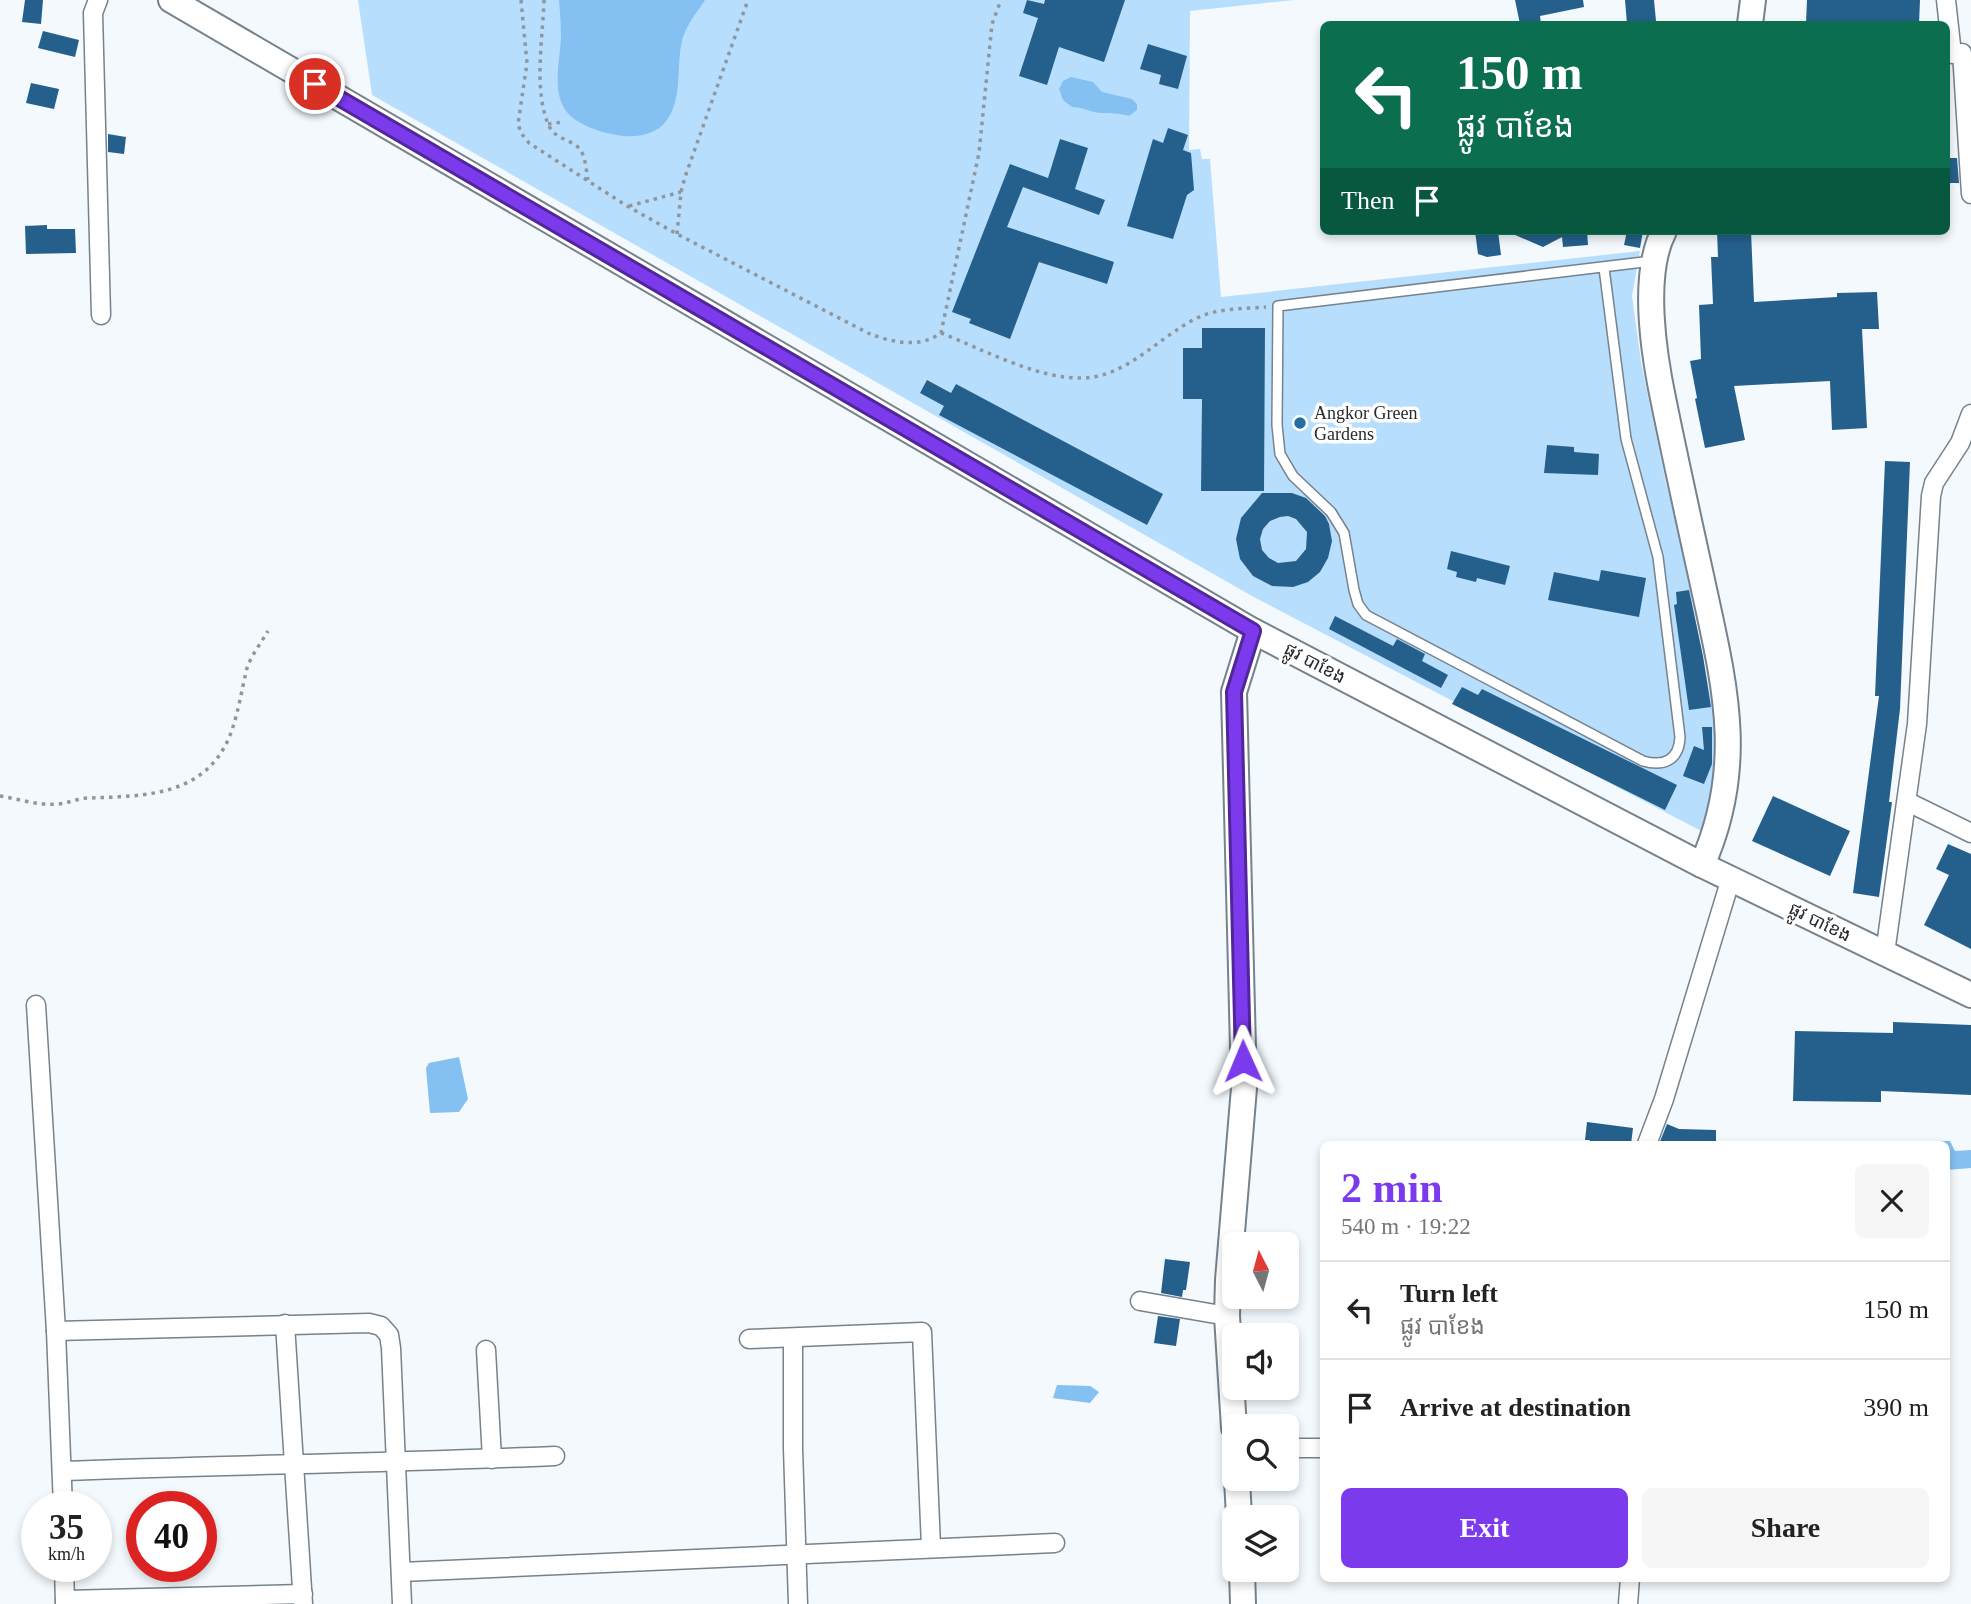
<!DOCTYPE html>
<meta charset="utf-8">
<style>
:root{--surface:#fff;--page:#f6f6f6;--text:#222;--muted:#767676;--line:#e0e0e0;--accent:#7c3aed}
body{margin:0;font-family:"Times New Roman","Noto Sans Khmer",serif;background:var(--page);color:var(--text);height:100vh;display:flex;flex-direction:column;font-size:26px;white-space:nowrap}
*{box-sizing:border-box;margin:0}
p{font-size:23px;color:var(--muted)}
.icon{flex:none;width:38px;height:38px;fill:none;stroke:currentColor;stroke-width:2;stroke-linecap:round;stroke-linejoin:round}
.map{position:relative;flex:1;overflow:hidden}
.panel{position:absolute;left:1320px;top:1141px;width:630px;height:441px;display:flex;flex-direction:column;background:var(--surface);border-radius:10px;box-shadow:0 4px 10px #0003}
.panel>*{flex:none}
.banner{position:absolute;left:1320px;top:21px;width:630px;height:214px;border-radius:10px;box-shadow:0 4px 10px #0003;background:#0b6e4f;color:#fff;overflow:hidden}
.needle{width:46px;rotate:354deg}
.controls{position:absolute;left:1222px;top:1232px;display:grid;gap:14px}
.controls a{display:grid;place-items:center;width:77px;height:77px;border-radius:10px;background:var(--surface);box-shadow:0 4px 10px #0003;font-size:35px}
.speed{position:absolute;left:21px;top:1491px;display:flex;gap:14px;font-size:35px;font-weight:700;text-align:center}
.speed>*{display:grid;place-content:center;width:91px;height:91px;border-radius:50%;background:var(--surface);box-shadow:0 4px 10px #0003;line-height:1}
.speed small{font-size:18px;font-weight:400}
.speed .limit{border:10px solid #d22;background:#fff;color:#111}
.pin{position:absolute;display:grid;place-items:center;width:60px;height:60px;color:#fff;margin:-30px;border:4px solid #fff;border-radius:50%;box-shadow:0 2px 7px #0007}
.me{position:absolute;width:77px;margin:-38px;rotate:359deg;stroke-linejoin:round;filter:drop-shadow(0 0 5px #0008)}
.turn{display:flex;align-items:center;gap:24px;height:147px;padding:0 21px;font-size:32px}
.turn .icon{width:91px;height:91px;stroke-width:2.5}
.turn b{display:block;font-size:49px;line-height:60px}
.then{display:flex;align-items:center;height:66px;padding:0 21px;background:#0003;gap:14px;font-size:26px}
.round{display:grid;place-items:center;flex:none;width:74px;height:74px;border-radius:10px;background:var(--page)}
.overview{display:flex;align-items:center;justify-content:space-between;height:119px;padding:0 21px}
h1{font-size:42px;font-weight:700;line-height:52px;color:var(--accent)}
.primary-button{display:flex;gap:14px;margin-top:auto;padding:14px 21px}
.primary-button a{flex:1;height:80px;border-radius:10px;background:var(--accent);color:#fff;font-size:28px;font-weight:700;line-height:80px;text-align:center}
.primary-button a+a{background:var(--page);color:var(--text)}
ul{padding:0;list-style:none}
li{display:flex;align-items:center;gap:21px;height:98px;padding:0 21px;border-top:2px solid var(--line)}
li div{flex:1}
li b{display:block;font-size:26px}
li em{font-style:normal}
.map>svg:first-child{display:block}
.green{fill:#b8defe}
.water{fill:#84c0f1}
.building{fill:#25608c;fill-rule:evenodd}
.lines{fill:none;stroke-linecap:round;stroke-linejoin:round}
.lane-casing{stroke:#76828c;stroke-width:12}
.street-casing{stroke:#76828c;stroke-width:21}
.secondary-casing{stroke:#76828c;stroke-width:28}
.path{stroke:#90969a;stroke-width:3.5;stroke-dasharray:3.5 5;stroke-linecap:butt}
.lane{stroke:#fff;stroke-width:9}
.street{stroke:#fff;stroke-width:18}
.secondary{stroke:#fff;stroke-width:24}
.route-casing{stroke:#51269a;stroke-width:18}
.route{stroke:#7c3aed;stroke-width:12}
.poi-dot{fill:#266ea2;stroke:#fff;stroke-width:2.5}
.labels{text-anchor:middle;dominant-baseline:central;stroke-width:7;stroke-linejoin:round;paint-order:stroke}
.poi-label{font-size:18px;fill:#262b30;stroke:#fff;text-anchor:start}
.street-label{font-size:18px;fill:#262b30;stroke:#fff}
</style>
<div class="map">
<svg width="1971" height="1604" viewBox="0 0 1971 1604">
<rect width="100%" height="100%" fill="#f3f9fd"/>
<!-- green -->
<polygon class="green" points="358,0 1294,0 1190,11 1189,150 1200,149 1202,159 1210,159 1221,297 1640,251 1632,296 1641,362 1666,483 1681,544 1718,737 1714,781 1705,833 1252,596 372,95"/>
<!-- water -->
<g class="water">
<path d="M 559,0 L 705,0 C 697,12 688,23 683,37 C 675,64 684,96 667,120 C 657,134 640,137 624,136 C 605,134 572,125 563,106 C 553,86 560,59 561,37 C 561,25 560,12 559,0 Z"/>
<path d="M 1071,77 L 1093,82 L 1102,92 L 1132,99 L 1137,104 L 1137,110 L 1129,116 C 1118,113 1111,113 1100,113 C 1090,112 1083,107 1072,107 L 1063,100 L 1059,89 L 1063,81 Z"/>
<polygon points="459,1057 468,1099 459,1112 430,1113 426,1068 429,1063"/>
<polygon points="1912,1141 1950,1141 1955,1151 1971,1150 1971,1168 1946,1170 1946,1144 1896,1144"/>
<polygon points="1057,1385 1090,1386 1099,1392 1090,1403 1053,1398"/>
</g>
<!-- building -->
<g class="building">
<polygon points="25,0 43,0 41,24 22,22"/>
<polygon points="1027,0 1044,4 1045,0 1125,0 1104,62 1059,47 1047,85 1019,76 1038,18 1023,13"/>
<polygon points="1515,0 1583,0 1584,7 1540,16 1541,24 1520,24"/>
<polygon points="1625,0 1654,0 1656,21 1643,22 1644,24 1627,24"/>
<polygon points="1807,0 1920,0 1919,24 1806,23"/>
<polygon points="43,31 79,40 75,57 38,48"/>
<polygon points="1148,44 1187,56 1178,89 1159,84 1161,75 1140,69"/>
<polygon points="31,83 59,89 54,109 26,103"/>
<polygon points="1168,128 1188,135 1183,150 1191,153 1194,190 1187,195 1173,239 1127,226 1153,139 1163,143"/>
<polygon points="108,134 126,137 124,154 108,152"/>
<polygon points="1060,139 1088,148 1075,189 1105,200 1099,215 1023,187 1007,227 1114,262 1107,284 1039,262 1010,339 969,323 971,319 952,312 1010,164 1048,178"/>
<polygon points="1946,158 1957,158 1959,183 1946,183"/>
<polygon points="47,225 47,229 75,229 76,253 26,254 25,226"/>
<polygon points="1475,231 1498,231 1501,255 1487,257 1478,254"/>
<polygon points="1506,231 1587,231 1588,245 1563,247 1562,237 1543,247"/>
<polygon points="1627,231 1643,231 1640,248 1624,245"/>
<polygon points="1717,231 1751,231 1754,302 1837,297 1837,293 1877,292 1879,329 1862,329 1867,428 1832,430 1830,381 1734,386 1745,440 1705,448 1695,399 1697,398 1690,361 1701,359 1699,305 1713,304 1711,257 1718,257"/>
<polygon points="1202,328 1265,328 1264,491 1201,491 1202,399 1183,399 1183,348 1202,348"/>
<polygon points="927,380 951,393 956,384 1163,494 1147,525 939,415 944,406 920,393"/>
<polygon points="1547,445 1574,447 1574,452 1599,454 1598,475 1544,473"/>
<polygon points="1885,461 1910,462 1900,709 1889,802 1892,802 1879,897 1853,893 1879,696 1875,696"/>
<path d="M 1262,493 L 1292,493 L 1306,498 L 1325,516 L 1329,524 L 1332,541 L 1328,558 L 1320,572 L 1308,582 L 1293,587 L 1272,586 L 1253,576 L 1240,559 L 1236,539 L 1241,518 ZM 1288,516 L 1296,519 L 1307,532 L 1306,549 L 1296,561 L 1278,563 L 1269,558 L 1262,550 L 1260,539 L 1263,529 L 1270,521 L 1280,517 Z"/>
<polygon points="1451,551 1510,566 1505,585 1477,578 1476,582 1456,577 1457,572 1447,569"/>
<polygon points="1601,570 1646,578 1639,617 1548,600 1554,572 1599,581"/>
<polygon points="1689,590 1703,656 1711,707 1689,710 1674,605 1677,604 1676,592"/>
<polygon points="1335,616 1393,646 1397,639 1425,654 1422,661 1448,675 1441,688 1329,629"/>
<polygon points="1462,687 1478,695 1482,689 1677,785 1665,810 1452,704"/>
<polygon points="1702,727 1712,727 1712,764 1704,784 1683,776 1694,746 1704,750"/>
<polygon points="1773,796 1850,831 1830,876 1752,841"/>
<polygon points="1948,844 1971,854 1971,949 1924,925 1949,875 1936,869"/>
<polygon points="1893,1022 1971,1025 1971,1095 1881,1091 1881,1102 1793,1101 1795,1031 1893,1033"/>
<polygon points="1587,1122 1633,1128 1631,1144 1589,1144 1590,1140 1585,1140"/>
<polygon points="1667,1124 1679,1129 1716,1130 1716,1144 1659,1144"/>
<polygon points="1165,1259 1190,1262 1186,1290 1183,1290 1182,1297 1161,1293"/>
<polygon points="1158,1316 1180,1319 1176,1346 1154,1343"/>
</g>
<g class="lines">
<defs>
<path id="lane" d="M 1604,268 L 1626,439 L 1658,557 L 1680,737 C 1679,760 1664,767 1643,761 L 1366,615 L 1358,604 L 1354,590 L 1344,533 L 1331,512 L 1293,476 L 1280,454 L 1277,425 L 1278,306 L 1652,261"/>
<g id="street">
<polyline points="98,0 93,13 101,315"/>
<polyline points="1946,0 1952,54"/>
<polyline points="1962,53 1971,194"/>
<polyline points="1908,802 1971,833"/>
<polyline points="1885,953 1917,724 1931,496 1934,483 1960,443 1971,414"/>
<polyline points="36,1005 56,1331 63,1507"/>
<polyline points="1647,1144 1664,1099 1731,878"/>
<polyline points="1140,1301 1227,1316"/>
<polyline points="285,1324 303,1604"/>
<polyline points="56,1331 369,1323 381,1326 389,1335 391,1348 402,1604"/>
<polyline points="749,1339 922,1332 931,1547"/>
<polyline points="793,1339 793,1448 798,1604"/>
<polyline points="486,1350 492,1459"/>
<polyline points="1286,1448 1323,1448"/>
<path d="M 62,1471 C 227,1465 391,1463 555,1456"/>
<polyline points="64,1566 65,1604"/>
<polyline points="401,1572 1055,1543"/>
<polyline points="65,1600 303,1594"/>
<polyline points="1628,1604 1630,1578"/>
</g>
<g id="secondary">
<polyline points="171,0 1253,631 1702,865 1971,995"/>
<polyline points="1750,24 1753,0"/>
<path d="M 1664,231 C 1641,275 1654,356 1664,403 C 1676,462 1689,521 1702,580 C 1724,682 1747,764 1702,865"/>
<polyline points="1234,1428 1227,1316 1228,1280 1244,1088 1234,692 1253,631"/>
<polyline points="1237,1479 1239,1517"/>
<polyline points="1242,1570 1243,1604"/>
</g>
</defs>
<!-- lane casing -->
<use href="#lane" class="lane-casing"/>
<!-- street casing -->
<use href="#street" class="street-casing"/>
<!-- secondary casing -->
<use href="#secondary" class="secondary-casing"/>
<!-- path -->
<g class="path">
<path d="M 521,0 L 527,63 L 518,124 L 521,133 L 529,143 L 627,206 L 677,234 L 868,333 C 890,342 920,349 941,333 L 979,153 L 992,24 L 1001,0"/>
<path d="M 544,0 C 543,37 533,91 549,126 C 555,139 570,139 579,148 C 586,156 586,171 588,180"/>
<polyline points="548,124 563,122"/>
<polyline points="629,206 681,192"/>
<polyline points="677,234 681,192 685,177 748,0"/>
<path d="M 941,333 C 982,349 1039,380 1084,378 C 1128,376 1160,336 1197,318 C 1217,308 1244,309 1266,307"/>
<path d="M 0,796 C 19,799 39,806 58,804 C 69,803 78,798 89,798 C 142,796 202,797 228,740 C 238,717 241,692 247,668 C 251,656 261,643 268,631"/>
</g>
<!-- lane -->
<use href="#lane" class="lane"/>
<!-- street -->
<use href="#street" class="street"/>
<!-- secondary -->
<use href="#secondary" class="secondary"/>
</g>
<g class="lines">
<defs>
<polyline id="route" points="315,84 1253,631 1234,692 1243,1061"/>
</defs>
<!-- route casing -->
<use href="#route" class="route-casing"/>
<!-- route -->
<use href="#route" class="route"/>
</g>
<!-- markers -->
<circle class="poi-dot" cx="1300" cy="423" r="7"/>
<g class="labels">
<!-- poi labels -->
<g class="poi-label">
<text x="1314" y="413">Angkor Green<tspan x="1314" dy="21">Gardens</tspan></text>
</g>
<!-- street labels -->
<g class="street-label">
<text transform="translate(1315 663) rotate(28)">ផ្លូវ បាខែង</text>
<text transform="translate(1820 922) rotate(26)">ផ្លូវ បាខែង</text>
</g>
</g>
</svg>
<div class="controls">
<a><svg class="needle" viewBox="-14 -14 28 28"><path d="M0-13l5 13h-10z" fill="#e53935"/><path d="M0 13l5-13h-10z" fill="#767676"/></svg></a>
<a><svg class="icon" aria-label="sound" viewBox="0 0 24 24"><path d="M4 9h4l5-4v14l-5-4H4zM17 9q2 3 0 6"/></svg></a>
<a><svg class="icon" aria-label="search" viewBox="0 0 24 24"><circle cx="10" cy="10" r="6"/><path d="M15 15l6 6"/></svg></a>
<a><svg class="icon" aria-label="layers" viewBox="0 0 24 24"><path d="M12 4l9 5-9 5-9-5zM3 14l9 5 9-5"/></svg></a>
</div>
<div class="speed"><div>35<small>km/h</small></div><div class="limit">40</div></div>
<div class="pin" style="left:315px;top:84px;background:#d93025"><svg class="icon" aria-label="arrive" viewBox="0 0 24 24"><path d="M6 21V4h12l-3 4 3 4H6"/></svg></div>
<svg class="me" style="left:1243px;top:1061px" viewBox="-20 -20 40 40"><path d="M0-17L14 15 0 8-14 15z" fill="#7c3aed" stroke="#fff" stroke-width="4"/></svg>
<div class="banner">
<div class="turn"><svg class="icon" aria-label="left" viewBox="0 0 24 24"><path d="M17 20v-9H6M10 6l-5 5 5 5"/></svg><div><b>150 m</b>ផ្លូវ បាខែង</div></div>
<div class="then">Then<svg class="icon" aria-label="arrive" viewBox="0 0 24 24"><path d="M6 21V4h12l-3 4 3 4H6"/></svg></div>
</div>
<section class="panel">
<div class="overview"><div><h1>2 min</h1><p>540 m · 19:22</p></div><a class="round"><svg class="icon" aria-label="close" viewBox="0 0 24 24"><path d="M6 6l12 12M18 6L6 18"/></svg></a></div>
<ul>
<li><svg class="icon" aria-label="left" viewBox="0 0 24 24"><path d="M17 20v-9H6M10 6l-5 5 5 5"/></svg><div><b>Turn left</b><p>ផ្លូវ បាខែង</p></div><em>150 m</em></li>
<li><svg class="icon" aria-label="arrive" viewBox="0 0 24 24"><path d="M6 21V4h12l-3 4 3 4H6"/></svg><div><b>Arrive at destination</b></div><em>390 m</em></li>
</ul>
<div class="primary-button"><a>Exit</a><a>Share</a></div>
</section>
</div>
